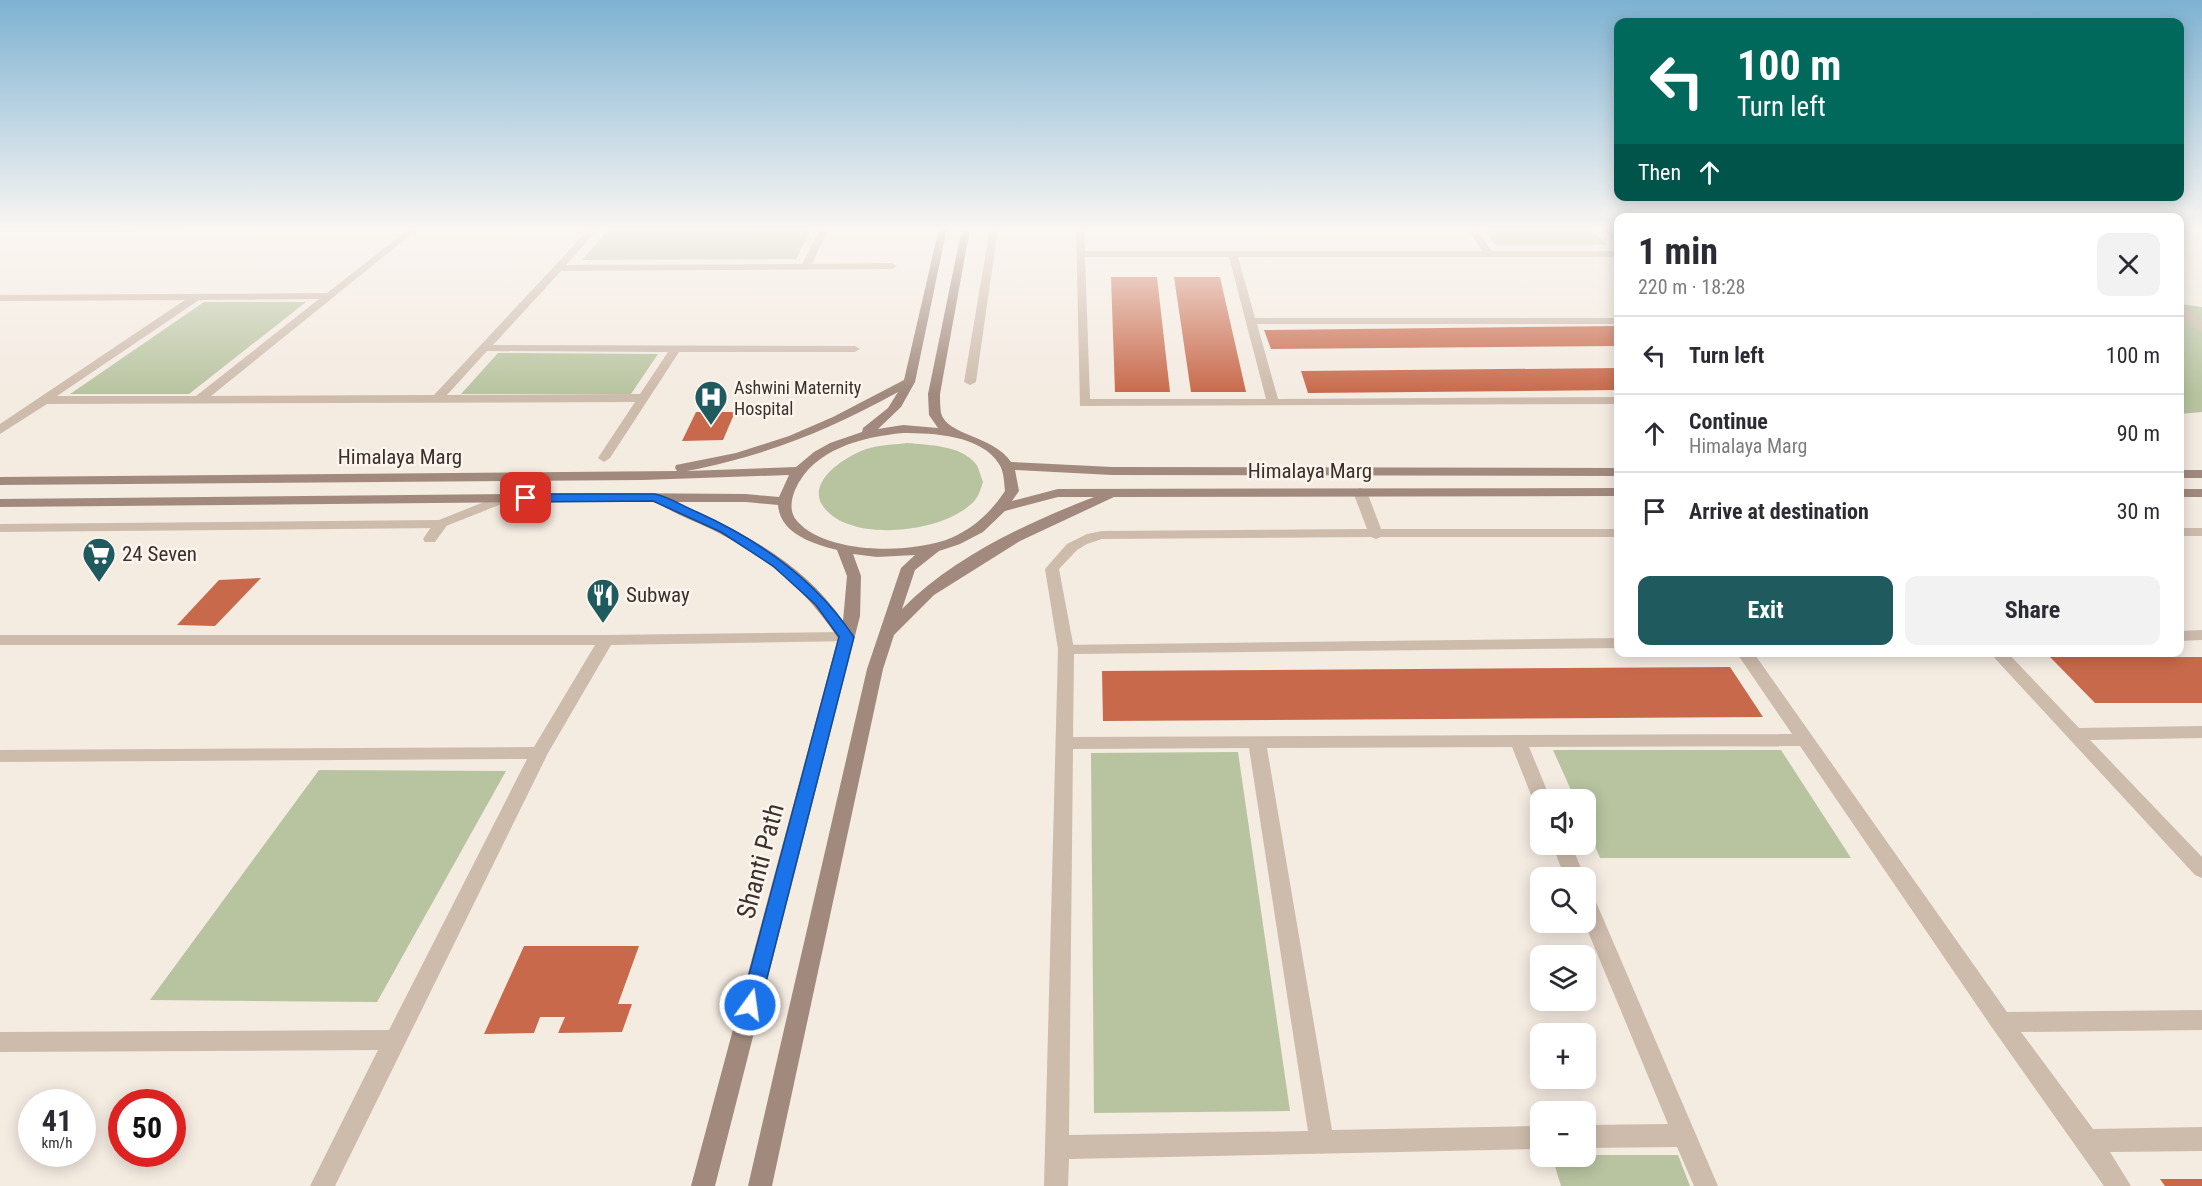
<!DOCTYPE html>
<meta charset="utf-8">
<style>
:root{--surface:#fff;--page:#f2f2f3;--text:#2b2b33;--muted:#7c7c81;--line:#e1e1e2;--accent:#1f5a5e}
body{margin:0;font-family:"Roboto Condensed",sans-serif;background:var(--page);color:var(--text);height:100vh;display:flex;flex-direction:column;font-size:22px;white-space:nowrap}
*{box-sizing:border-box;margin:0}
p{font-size:20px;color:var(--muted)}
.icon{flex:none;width:33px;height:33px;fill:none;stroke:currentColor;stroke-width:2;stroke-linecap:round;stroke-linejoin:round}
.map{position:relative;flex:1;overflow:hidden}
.drawer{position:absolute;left:1614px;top:213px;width:570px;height:444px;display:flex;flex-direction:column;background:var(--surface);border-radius:12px;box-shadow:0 3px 15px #0003}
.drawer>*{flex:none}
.top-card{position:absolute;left:1614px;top:18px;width:570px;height:183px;border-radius:12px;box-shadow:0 3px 15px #0003;background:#00695c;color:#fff;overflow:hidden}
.buttons{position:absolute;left:1530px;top:789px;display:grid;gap:12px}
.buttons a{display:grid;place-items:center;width:66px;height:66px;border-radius:12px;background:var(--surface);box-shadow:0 3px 15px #0003;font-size:30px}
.speed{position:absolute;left:18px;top:1089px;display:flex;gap:12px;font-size:30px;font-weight:700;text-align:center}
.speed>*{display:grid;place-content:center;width:78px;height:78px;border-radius:50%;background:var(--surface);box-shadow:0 3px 15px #0003;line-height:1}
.speed small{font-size:15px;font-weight:400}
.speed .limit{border:9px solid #d22;background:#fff;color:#111}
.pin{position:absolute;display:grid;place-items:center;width:51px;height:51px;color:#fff;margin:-26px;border-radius:12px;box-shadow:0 3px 9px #0006}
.me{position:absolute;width:66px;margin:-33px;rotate:14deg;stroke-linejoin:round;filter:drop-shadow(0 0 4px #0008)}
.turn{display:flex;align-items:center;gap:21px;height:126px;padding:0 24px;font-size:27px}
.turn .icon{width:78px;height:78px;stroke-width:2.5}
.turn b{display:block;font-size:42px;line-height:51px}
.then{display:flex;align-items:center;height:57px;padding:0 24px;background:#0003;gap:12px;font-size:22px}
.round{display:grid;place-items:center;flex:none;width:63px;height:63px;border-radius:12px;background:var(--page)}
.summary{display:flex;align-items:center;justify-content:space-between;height:102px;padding:0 24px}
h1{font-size:36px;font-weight:700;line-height:45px}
.action{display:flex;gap:12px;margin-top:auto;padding:12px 24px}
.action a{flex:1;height:69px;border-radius:12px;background:var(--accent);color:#fff;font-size:24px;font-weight:700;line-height:69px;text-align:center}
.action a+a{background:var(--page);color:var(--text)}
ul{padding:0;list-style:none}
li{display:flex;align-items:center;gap:18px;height:78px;padding:0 24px;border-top:2px solid var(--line)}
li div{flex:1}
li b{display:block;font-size:22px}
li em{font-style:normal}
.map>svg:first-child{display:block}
.green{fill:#b8c4a0}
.building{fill:#c8694b}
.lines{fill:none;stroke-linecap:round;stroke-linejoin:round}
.service{fill:#cdbbac;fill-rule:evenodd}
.minor{fill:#cdbbac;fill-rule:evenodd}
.tertiary{fill:#cdbbac;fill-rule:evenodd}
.secondary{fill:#a18a7d;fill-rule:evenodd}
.route{fill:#1a73e8;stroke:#114b97;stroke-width:1.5}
.labels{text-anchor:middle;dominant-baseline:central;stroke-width:5;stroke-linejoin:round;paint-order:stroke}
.far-poi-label{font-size:18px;fill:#3b302b;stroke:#fbf5ee;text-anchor:start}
.street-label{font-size:21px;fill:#3b302b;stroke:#fbf5ee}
.poi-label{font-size:21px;fill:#3b302b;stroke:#fbf5ee;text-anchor:start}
.near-street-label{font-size:26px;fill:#3b302b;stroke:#fbf5ee}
</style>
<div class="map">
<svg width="2202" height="1186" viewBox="0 0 2202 1186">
<rect width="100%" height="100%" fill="#f4ebe1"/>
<!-- green -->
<g class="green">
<polygon points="610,228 812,228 796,259 582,260"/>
<polygon points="1483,228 1590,228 1607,245 1496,245"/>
<polygon points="204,302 306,302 189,394 70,394"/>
<polygon points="2180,304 2202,307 2202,412 2180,414"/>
<polygon points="498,353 658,354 631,394 461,394"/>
<path d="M 907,443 C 928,445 961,445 976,464 C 979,468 981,477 983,482 C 980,491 978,499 970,505 C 940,532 857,542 827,511 C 802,486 840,460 861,451 C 875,445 892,445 907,443 Z"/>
<polygon points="1553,750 1781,750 1851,858 1600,858 1586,825 1586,800 1575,799"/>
<polygon points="1238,752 1290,1111 1094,1113 1091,753"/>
<polygon points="319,770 506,771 377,1002 150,1000"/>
<polygon points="1586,1155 1678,1155 1690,1186 1561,1186 1552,1157"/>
</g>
<!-- building -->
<g class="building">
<polygon points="1111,277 1157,277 1170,392 1115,392"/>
<polygon points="1174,277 1220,277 1246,392 1191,392"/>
<polygon points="1618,326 1618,346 1271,349 1264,330"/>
<polygon points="1618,368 1618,390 1308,393 1301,371"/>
<polygon points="696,412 735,412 723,440 682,441"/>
<polygon points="261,578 215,626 177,625 219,580"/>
<polygon points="2050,657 2202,657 2202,703 2095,703"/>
<polygon points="1730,667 1763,717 1103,721 1102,671"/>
<polygon points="524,946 639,946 618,1004 632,1004 622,1032 558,1033 565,1017 540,1017 534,1033 484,1034"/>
<polygon points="2160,1179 2202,1179 2202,1186 2165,1186"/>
</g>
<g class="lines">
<!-- service -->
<g class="service">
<polygon points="2180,304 2202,324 2202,332 2180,317"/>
<polygon points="1360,488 1367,492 1381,529 1618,529 1618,537 1381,537 1376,539 1371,537 1102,539 1087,544 1077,550 1059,569 1074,649 1066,654 1058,649 1045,569 1067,544 1087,534 1102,531 1367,529 1353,492"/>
<path d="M 441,520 L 448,524 L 435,542 L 425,542 L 423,539 C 428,532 433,522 441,520 Z"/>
<rect x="2180" y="528" width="22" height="8"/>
</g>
<!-- minor -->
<g class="minor">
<path d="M 410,228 L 419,228 L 211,396 L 434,395 L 590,228 L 599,228 L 566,265 L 802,264 L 821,228 L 829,228 L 812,264 L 892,263 L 897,266 L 892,269 L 561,271 L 493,345 L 855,346 L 860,349 L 855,352 L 679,352 L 610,458 L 604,462 L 598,458 L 635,402 L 47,404 L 0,434 L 0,424 L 185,300 L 0,301 L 0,295 L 327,293 ZM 319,299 L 196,396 L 57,396 L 199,300 ZM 487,351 L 668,352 L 640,394 L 447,395 Z"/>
<polygon points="990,228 998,228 976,382 970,385 964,382"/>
<path d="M 1076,228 L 1084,228 L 1085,251 L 1482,251 L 1467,228 L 1475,228 L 1492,251 L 1618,251 L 1618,257 L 1238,257 L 1255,318 L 1618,318 L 1618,324 L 1257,324 L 1278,399 L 1618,397 L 1618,404 L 1080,406 ZM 1085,257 L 1229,257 L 1266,399 L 1090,399 Z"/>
<polygon points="1602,228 1611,228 1618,235 1618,243 1615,242"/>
<polygon points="2202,630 2202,640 2180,641 2180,631"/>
<polygon points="846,632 852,633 854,637 852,641 611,645 548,753 335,1186 310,1186 378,1050 0,1052 0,1032 389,1030 527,759 0,762 0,750 534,747 595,645 0,645 0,635 606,635"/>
<path d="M 1618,638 L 1618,648 L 1074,654 L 1073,737 L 1792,734 L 1736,652 L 1753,652 L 2007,1012 L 2202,1010 L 2202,1030 L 2021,1032 L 2093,1129 L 2202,1127 L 2202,1151 L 2110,1152 L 2131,1186 L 2104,1186 L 1993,1029 L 1800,746 L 1529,747 L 1551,800 L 1540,800 L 1540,806 L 1535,805 L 1533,800 L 1512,747 L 1267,748 L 1332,1130 L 1540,1126 L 1540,1149 L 1069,1159 L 1068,1186 L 1044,1186 L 1058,649 L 1060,645 ZM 1249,748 L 1308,1131 L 1069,1135 L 1073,749 Z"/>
<polygon points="1989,652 2007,652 2079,728 2202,726 2202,738 2090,740 2202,857 2202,878 2195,875"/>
<polygon points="1552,844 1571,844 1585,878 1565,878"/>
<polygon points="1586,894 1593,896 1596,902 1718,1186 1694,1186 1677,1147 1586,1148 1586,1125 1668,1124 1584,922"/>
</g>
<!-- tertiary -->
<g class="tertiary">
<polygon points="0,228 248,228 244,231 0,232"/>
<polygon points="504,494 509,495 511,498 509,501 441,528 0,532 0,524 439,520"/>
</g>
<!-- secondary -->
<g class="secondary">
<path d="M 939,228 L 947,228 L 915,382 L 901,407 L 878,429 L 903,425 L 938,428 L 929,415 L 928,394 L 962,228 L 970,228 L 940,394 C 940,400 940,407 941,413 C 947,436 993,435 1011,462 L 1112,467 L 1618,468 L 1618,476 L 1112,475 L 1015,470 L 1019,491 L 1012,501 L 1058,489 L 1618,488 L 1618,496 L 1114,497 L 1020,541 L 934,595 L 894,635 L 883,669 L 772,1186 L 748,1186 L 867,669 L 901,568 L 915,555 L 877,557 L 853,554 L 861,576 L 860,616 L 715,1186 L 691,1186 L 838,638 C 806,590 769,559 717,532 C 698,522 673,514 655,501 L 0,507 L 0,499 L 610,493 L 746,494 L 779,497 L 789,475 L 643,480 L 0,485 L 0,477 L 677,471 L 675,468 L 676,465 L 736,453 L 789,436 L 833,417 L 904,380 ZM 898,392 L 888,408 L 863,428 L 862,432 L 830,443 L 814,452 L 796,467 L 687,471 C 768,455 827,431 898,392 ZM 903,433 C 933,433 981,435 999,464 C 1004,471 1004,482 1005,491 C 991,512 974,528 951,538 C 912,554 827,555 797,521 C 789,512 791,500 795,490 C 813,449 862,437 903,433 ZM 1058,497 L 1094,497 C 1027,523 953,557 902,609 L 915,570 L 939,551 L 960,544 L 983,532 L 1005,511 ZM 675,502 L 746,502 L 778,505 C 780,534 814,544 837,550 L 847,576 L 843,621 C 803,562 739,530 675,502 Z"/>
<rect x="2180" y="470" width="22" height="8"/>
<rect x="2180" y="489" width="22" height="8"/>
</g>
</g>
<!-- sky -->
<linearGradient id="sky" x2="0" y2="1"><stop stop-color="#7eb2d2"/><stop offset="0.58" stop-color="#faf6f2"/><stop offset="1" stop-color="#faf6f2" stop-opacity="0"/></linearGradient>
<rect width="2202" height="394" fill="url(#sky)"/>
<!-- route -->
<path class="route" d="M 655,494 C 669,497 683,506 697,512 C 759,540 815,579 854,637 L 760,1005 L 757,1011 L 750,1013 L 743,1011 L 741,1005 L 839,637 L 816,605 L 773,566 L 721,532 L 653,501 L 526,502 L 519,498 L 526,494 Z"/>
<!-- icons -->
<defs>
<symbol id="hospital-pin" viewBox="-11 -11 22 30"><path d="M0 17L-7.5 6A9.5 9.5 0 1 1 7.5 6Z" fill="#1f5a5e" stroke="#fbf5ee"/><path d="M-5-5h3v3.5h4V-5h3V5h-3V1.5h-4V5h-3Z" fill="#fff"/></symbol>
<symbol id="supermarket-pin" viewBox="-11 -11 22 30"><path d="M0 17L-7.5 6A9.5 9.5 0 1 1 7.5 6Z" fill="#1f5a5e" stroke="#fbf5ee"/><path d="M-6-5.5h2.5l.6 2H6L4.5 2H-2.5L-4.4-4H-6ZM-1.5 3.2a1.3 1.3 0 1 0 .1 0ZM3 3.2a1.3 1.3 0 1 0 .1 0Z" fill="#fff"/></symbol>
<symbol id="restaurant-pin" viewBox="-11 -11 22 30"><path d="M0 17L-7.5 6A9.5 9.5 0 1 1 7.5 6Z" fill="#1f5a5e" stroke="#fbf5ee"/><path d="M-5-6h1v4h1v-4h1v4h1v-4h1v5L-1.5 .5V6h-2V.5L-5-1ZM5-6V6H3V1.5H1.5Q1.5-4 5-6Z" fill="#fff"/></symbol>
</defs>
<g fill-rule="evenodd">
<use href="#hospital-pin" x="692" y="378" width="38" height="52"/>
<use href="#supermarket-pin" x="80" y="535" width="38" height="52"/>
<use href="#restaurant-pin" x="584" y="576" width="38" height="52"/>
</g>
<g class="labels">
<!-- far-poi labels -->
<g class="far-poi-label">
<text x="734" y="387">Ashwini Maternity<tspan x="734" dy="21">Hospital</tspan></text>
</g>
<!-- street labels -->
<g class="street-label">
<text x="400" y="457">Himalaya Marg</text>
<text x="1310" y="471">Himalaya Marg</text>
</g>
<!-- poi labels -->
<g class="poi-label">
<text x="122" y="554">24 Seven</text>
<text x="626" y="595">Subway</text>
</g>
<!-- near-street labels -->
<g class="near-street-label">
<text transform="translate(760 861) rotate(-75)">Shanti Path</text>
</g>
</g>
</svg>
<div class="buttons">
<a><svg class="icon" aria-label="sound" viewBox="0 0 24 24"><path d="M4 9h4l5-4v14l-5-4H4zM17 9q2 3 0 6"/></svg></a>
<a><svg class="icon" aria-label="search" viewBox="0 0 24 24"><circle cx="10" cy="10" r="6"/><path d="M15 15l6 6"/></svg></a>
<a><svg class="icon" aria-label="layers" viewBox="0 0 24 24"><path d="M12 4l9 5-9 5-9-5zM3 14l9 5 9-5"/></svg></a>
<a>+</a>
<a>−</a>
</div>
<div class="speed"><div>41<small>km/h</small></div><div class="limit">50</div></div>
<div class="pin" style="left:526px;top:498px;background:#d93025"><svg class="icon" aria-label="arrive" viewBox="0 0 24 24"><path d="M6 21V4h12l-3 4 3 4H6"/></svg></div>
<svg class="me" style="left:750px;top:1005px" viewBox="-20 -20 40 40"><circle r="17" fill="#1a73e8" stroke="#fff" stroke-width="3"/><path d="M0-11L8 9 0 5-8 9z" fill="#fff"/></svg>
<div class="top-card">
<div class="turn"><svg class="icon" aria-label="left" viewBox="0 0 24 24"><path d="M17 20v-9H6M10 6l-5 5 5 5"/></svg><div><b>100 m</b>Turn left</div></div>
<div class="then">Then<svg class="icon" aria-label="ahead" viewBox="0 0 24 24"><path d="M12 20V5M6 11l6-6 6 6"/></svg></div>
</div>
<section class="drawer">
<div class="summary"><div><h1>1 min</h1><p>220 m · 18:28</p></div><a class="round"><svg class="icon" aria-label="close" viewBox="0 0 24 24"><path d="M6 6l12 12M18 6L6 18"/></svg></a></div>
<ul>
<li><svg class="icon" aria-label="left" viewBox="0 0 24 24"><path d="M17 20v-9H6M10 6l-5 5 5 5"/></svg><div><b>Turn left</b></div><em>100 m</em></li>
<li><svg class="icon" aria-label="ahead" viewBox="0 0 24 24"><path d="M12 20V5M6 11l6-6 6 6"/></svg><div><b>Continue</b><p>Himalaya Marg</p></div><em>90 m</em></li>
<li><svg class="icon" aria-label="arrive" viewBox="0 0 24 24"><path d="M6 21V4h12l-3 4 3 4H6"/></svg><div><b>Arrive at destination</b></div><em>30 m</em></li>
</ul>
<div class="action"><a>Exit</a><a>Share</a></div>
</section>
</div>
